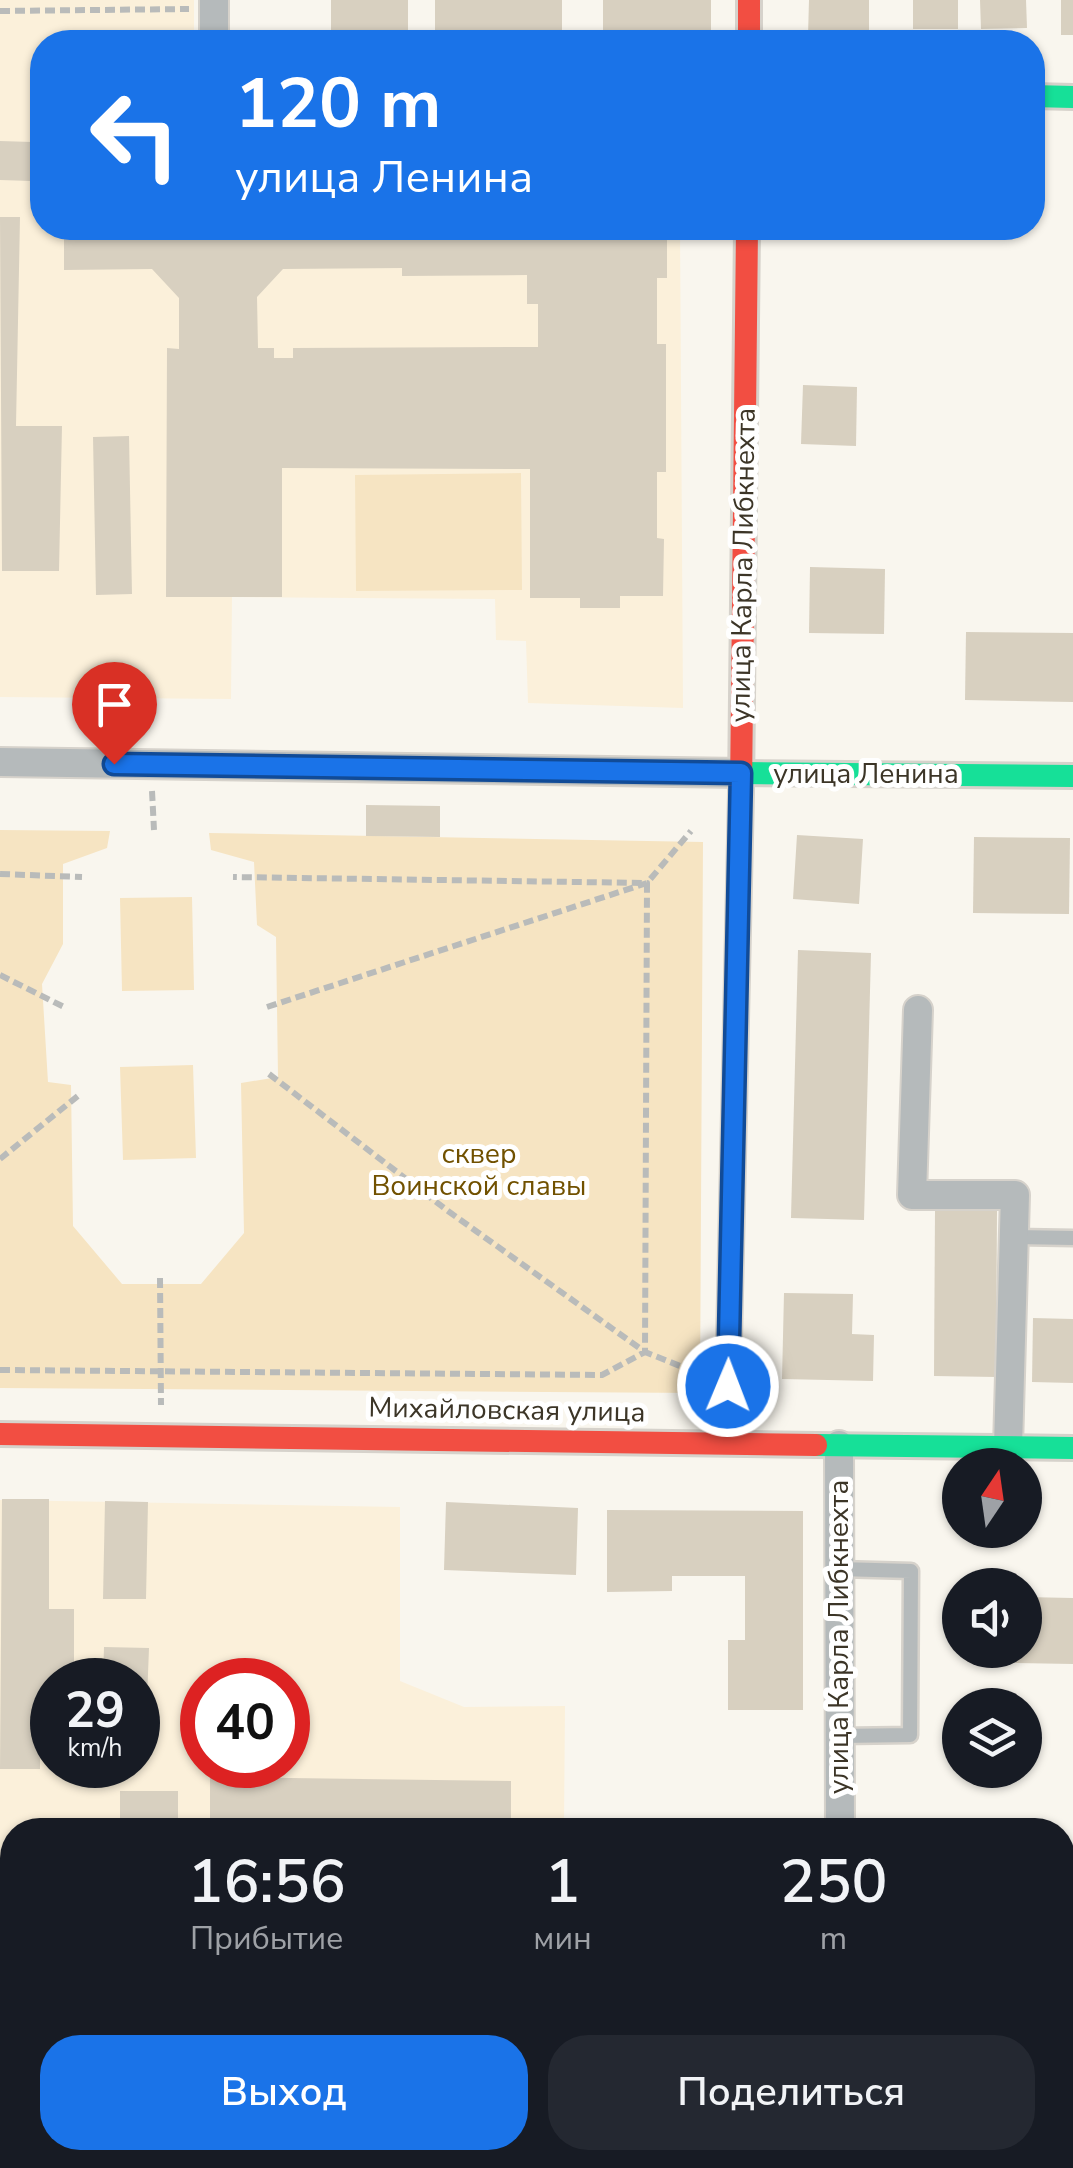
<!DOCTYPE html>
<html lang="ru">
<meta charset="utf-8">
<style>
:root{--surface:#171b24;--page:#242831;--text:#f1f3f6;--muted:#9ea1a6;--accent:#1a73e8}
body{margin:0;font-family:"Nunito Sans",sans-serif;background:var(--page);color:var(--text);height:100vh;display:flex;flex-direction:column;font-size:38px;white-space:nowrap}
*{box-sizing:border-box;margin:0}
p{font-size:32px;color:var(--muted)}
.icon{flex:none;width:55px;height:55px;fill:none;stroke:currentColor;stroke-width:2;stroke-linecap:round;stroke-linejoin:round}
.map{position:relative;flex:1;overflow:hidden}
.side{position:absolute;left:0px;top:1818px;width:1075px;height:352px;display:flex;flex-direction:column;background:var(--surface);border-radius:40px 40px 0 0;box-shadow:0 2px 8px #0004}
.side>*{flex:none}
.guide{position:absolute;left:30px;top:30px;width:1015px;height:210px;border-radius:40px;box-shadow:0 2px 8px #0004;background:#1a73e8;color:#fff;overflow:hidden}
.needle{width:65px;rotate:13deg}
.fabs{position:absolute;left:942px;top:1448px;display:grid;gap:20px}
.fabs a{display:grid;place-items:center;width:100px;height:100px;border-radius:50%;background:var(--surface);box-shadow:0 2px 8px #0004;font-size:50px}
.speed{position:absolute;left:30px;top:1658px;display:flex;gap:20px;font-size:50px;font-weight:700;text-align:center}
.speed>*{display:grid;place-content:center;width:130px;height:130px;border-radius:50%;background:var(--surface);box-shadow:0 2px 8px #0004;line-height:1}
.speed small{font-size:25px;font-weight:400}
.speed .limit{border:15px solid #d22;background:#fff;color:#111}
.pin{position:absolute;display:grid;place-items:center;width:85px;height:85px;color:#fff;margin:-102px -42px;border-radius:50% 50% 50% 0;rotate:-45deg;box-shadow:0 0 10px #0007}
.pin .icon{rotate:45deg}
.me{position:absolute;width:110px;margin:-55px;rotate:1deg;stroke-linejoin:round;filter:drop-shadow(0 0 8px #0008)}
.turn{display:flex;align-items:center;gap:35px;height:210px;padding:0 40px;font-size:45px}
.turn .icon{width:130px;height:130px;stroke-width:2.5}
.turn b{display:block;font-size:70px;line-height:85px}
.eta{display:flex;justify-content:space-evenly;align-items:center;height:170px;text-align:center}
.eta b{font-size:60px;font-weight:600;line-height:70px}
.button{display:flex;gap:20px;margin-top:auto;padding:20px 40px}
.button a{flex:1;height:115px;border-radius:40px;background:var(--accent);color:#fff;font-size:40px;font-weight:600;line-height:115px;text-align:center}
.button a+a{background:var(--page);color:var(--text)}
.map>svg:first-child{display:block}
.built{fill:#fbf0da;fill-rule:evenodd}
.green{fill:#f6e4c2}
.building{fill:#d8d0c0;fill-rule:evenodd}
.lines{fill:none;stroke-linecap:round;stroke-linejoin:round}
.lane-casing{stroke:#d6d2cb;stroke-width:19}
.street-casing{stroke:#d6d2cb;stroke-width:32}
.fast-casing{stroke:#d6d2cb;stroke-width:28}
.jam-casing{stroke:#d6d2cb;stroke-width:28}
.path{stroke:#b9bbba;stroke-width:6;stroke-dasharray:10 5;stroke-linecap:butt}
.lane{stroke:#b5babb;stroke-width:14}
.street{stroke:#b5babb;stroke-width:28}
.fast{stroke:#16e098;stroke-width:22}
.jam{stroke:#f24e42;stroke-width:22}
.route-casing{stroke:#114b97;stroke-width:25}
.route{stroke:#1a73e8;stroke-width:18}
.labels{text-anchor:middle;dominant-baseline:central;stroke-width:10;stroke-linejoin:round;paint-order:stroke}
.street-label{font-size:28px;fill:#3c3527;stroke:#fff}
.park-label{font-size:28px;fill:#715100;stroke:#fff}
</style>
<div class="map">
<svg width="1073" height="2168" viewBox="0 0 1073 2168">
<rect width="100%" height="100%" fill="#f9f6ee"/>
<!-- built -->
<g class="built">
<polygon points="0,0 194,0 194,42 42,42 42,228 680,228 683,708 528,703 526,641 496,640 495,599 232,597 231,699 0,697"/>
<path d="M 0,1500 L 400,1507 L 400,1681 L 464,1707 L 565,1706 L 564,1825 L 511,1825 L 445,1830 L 12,1830 L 12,1906 L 0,1907 ZM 52,1680 L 138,1680 L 138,1765 L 52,1765 ZM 202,1680 L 288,1680 L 288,1765 L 202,1765 Z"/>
</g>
<!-- green -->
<g class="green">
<polygon points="521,473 522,590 356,591 355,475"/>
<polygon points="0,830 110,831 107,848 63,864 63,944 42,984 48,1082 71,1085 73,1226 122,1284 201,1284 244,1233 241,1083 278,1077 276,937 257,925 254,862 211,850 209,833 703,842 700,1393 0,1388"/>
<polygon points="192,897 194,990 122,991 120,898"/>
<polygon points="193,1065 196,1158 123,1160 120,1067"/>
</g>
<!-- building -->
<g class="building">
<rect x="331" y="0" width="77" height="36"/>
<polygon points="435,0 562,0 562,34 435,35"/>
<polygon points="603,0 711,0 711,34 603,33"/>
<polygon points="809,0 869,0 869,38 808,36"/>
<rect x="913" y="0" width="45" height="29"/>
<polygon points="980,0 1026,0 1027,28 981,29"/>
<rect x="1061" y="0" width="12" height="35"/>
<polygon points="0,141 32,142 31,181 0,180"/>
<polygon points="0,217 20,217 16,426 62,426 59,571 2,571"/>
<path d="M 64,228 L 667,228 L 667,278 L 657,278 L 657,344 L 666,344 L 666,472 L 657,472 L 657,538 L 664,539 L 663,596 L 620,596 L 620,608 L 580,608 L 580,598 L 530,598 L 530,469 L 282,468 L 282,597 L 166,597 L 167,348 L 179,349 L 179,298 L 152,269 L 64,270 ZM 402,268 L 402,276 L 527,275 L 527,304 L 538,304 L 538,347 L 293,348 L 293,358 L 274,358 L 274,348 L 258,348 L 257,297 L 283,269 Z"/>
<polygon points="803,385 857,387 856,446 801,444"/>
<polygon points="129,436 132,594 96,595 93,437"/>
<polygon points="810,567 885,569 884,634 809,633"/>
<polygon points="966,632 1073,633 1073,702 965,700"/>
<polygon points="366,805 440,806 440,837 366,836"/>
<polygon points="797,835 863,839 859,904 793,899"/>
<polygon points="974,837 1070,838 1069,914 973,913"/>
<polygon points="798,950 871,953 864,1220 791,1218"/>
<polygon points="935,1210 997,1210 996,1377 934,1376"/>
<polygon points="784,1293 853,1294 852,1334 874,1335 873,1381 782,1379"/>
<polygon points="1033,1318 1073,1319 1073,1383 1032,1382"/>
<polygon points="2,1499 49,1499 49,1609 74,1609 74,1680 52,1680 52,1752 40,1752 40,1769 0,1769"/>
<polygon points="105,1501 148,1502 146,1599 103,1599"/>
<polygon points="446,1502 578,1508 576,1575 444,1570"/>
<polygon points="607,1510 803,1511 803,1710 728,1710 728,1640 745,1640 745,1576 672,1576 672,1591 607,1592"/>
<polygon points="1025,1597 1073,1598 1073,1664 967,1662 967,1650 1025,1650"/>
<polygon points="104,1647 149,1648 145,1752 138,1752 138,1680 103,1680"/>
<polygon points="210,1777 511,1781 511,1825 210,1820"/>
<rect x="120" y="1791" width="58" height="32"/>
<rect x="517" y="2158" width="100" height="10"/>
<rect x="663" y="2158" width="148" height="10"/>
<rect x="908" y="2158" width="65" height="10"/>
</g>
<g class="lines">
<defs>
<g id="lane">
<polyline points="1014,1237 1073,1238"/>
<polyline points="839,1569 911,1571 910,1735 840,1736"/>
<polyline points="627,2168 627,2158"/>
</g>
<g id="street">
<polyline points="214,0 214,42"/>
<polyline points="0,762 741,773"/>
<polyline points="918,1010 912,1195 1015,1195 1008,1447"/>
<polyline points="839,1445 840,1830"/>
<polyline points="1062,2110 1073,2110"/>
<polyline points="840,2168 840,2158"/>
</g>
<g id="fast">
<polyline points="1032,96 1073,97"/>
<polyline points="741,773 1073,776"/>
<polyline points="730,1442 728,1386 741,792"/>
<polyline points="816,1445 1073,1448"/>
</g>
<g id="jam">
<polyline points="749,0 749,42"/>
<polyline points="741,792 747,228"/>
<polyline points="0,1434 816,1445"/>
</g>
</defs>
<!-- lane casing -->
<use href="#lane" class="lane-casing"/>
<!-- street casing -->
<use href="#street" class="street-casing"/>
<!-- fast casing -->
<use href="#fast" class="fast-casing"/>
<!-- jam casing -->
<use href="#jam" class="jam-casing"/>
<!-- path -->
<g class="path">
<polyline points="0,11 189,9"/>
<polyline points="152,791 154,830"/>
<polyline points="0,874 82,877"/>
<polyline points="0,975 64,1007"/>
<polyline points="267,1007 647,883 691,831"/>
<polyline points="269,1074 448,1211 645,1352 695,1372"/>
<polyline points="0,1159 79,1095"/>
<polyline points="160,1278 161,1405"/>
<polyline points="0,1370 602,1375 645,1352 647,883 233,877"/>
</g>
<!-- lane -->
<use href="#lane" class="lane"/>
<!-- street -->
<use href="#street" class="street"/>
<!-- fast -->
<use href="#fast" class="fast"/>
<!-- jam -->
<use href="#jam" class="jam"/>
</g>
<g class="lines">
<defs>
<polyline id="route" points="114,764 741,773 728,1386"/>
</defs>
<!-- route casing -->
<use href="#route" class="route-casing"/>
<!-- route -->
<use href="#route" class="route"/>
</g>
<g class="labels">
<!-- street labels -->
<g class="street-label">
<text transform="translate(743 565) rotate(-89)">улица Карла Либкнехта</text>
<text x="866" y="774">улица Ленина</text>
<text transform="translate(507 1410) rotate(1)">Михайловская улица</text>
<text transform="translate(839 1637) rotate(-90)">улица Карла Либкнехта</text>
</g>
<!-- park labels -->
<g class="park-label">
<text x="479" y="1154">сквер<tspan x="479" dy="32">Воинской славы</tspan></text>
</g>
</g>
</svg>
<div class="fabs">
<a><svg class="needle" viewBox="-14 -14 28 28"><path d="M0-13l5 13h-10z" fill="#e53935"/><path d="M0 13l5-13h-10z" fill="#9ea1a6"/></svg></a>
<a><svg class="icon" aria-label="sound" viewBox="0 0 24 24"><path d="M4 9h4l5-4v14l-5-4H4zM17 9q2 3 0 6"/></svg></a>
<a><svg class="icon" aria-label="layers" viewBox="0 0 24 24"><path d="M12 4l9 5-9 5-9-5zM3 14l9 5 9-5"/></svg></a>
</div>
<div class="speed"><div>29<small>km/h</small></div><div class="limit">40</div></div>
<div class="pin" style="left:114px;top:764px;background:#d93025"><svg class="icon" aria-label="arrive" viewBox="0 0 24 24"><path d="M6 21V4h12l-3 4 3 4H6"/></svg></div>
<svg class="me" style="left:728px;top:1386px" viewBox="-20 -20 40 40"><circle r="17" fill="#1a73e8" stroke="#fff" stroke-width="3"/><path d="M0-11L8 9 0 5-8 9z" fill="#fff"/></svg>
<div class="guide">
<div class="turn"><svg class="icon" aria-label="left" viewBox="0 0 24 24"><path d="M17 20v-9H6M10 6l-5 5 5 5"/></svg><div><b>120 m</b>улица Ленина</div></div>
</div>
<section class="side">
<div class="eta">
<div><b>16:56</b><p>Прибытие</p></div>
<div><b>1</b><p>мин</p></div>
<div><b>250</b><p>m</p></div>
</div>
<div class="button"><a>Выход</a><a>Поделиться</a></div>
</section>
</div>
